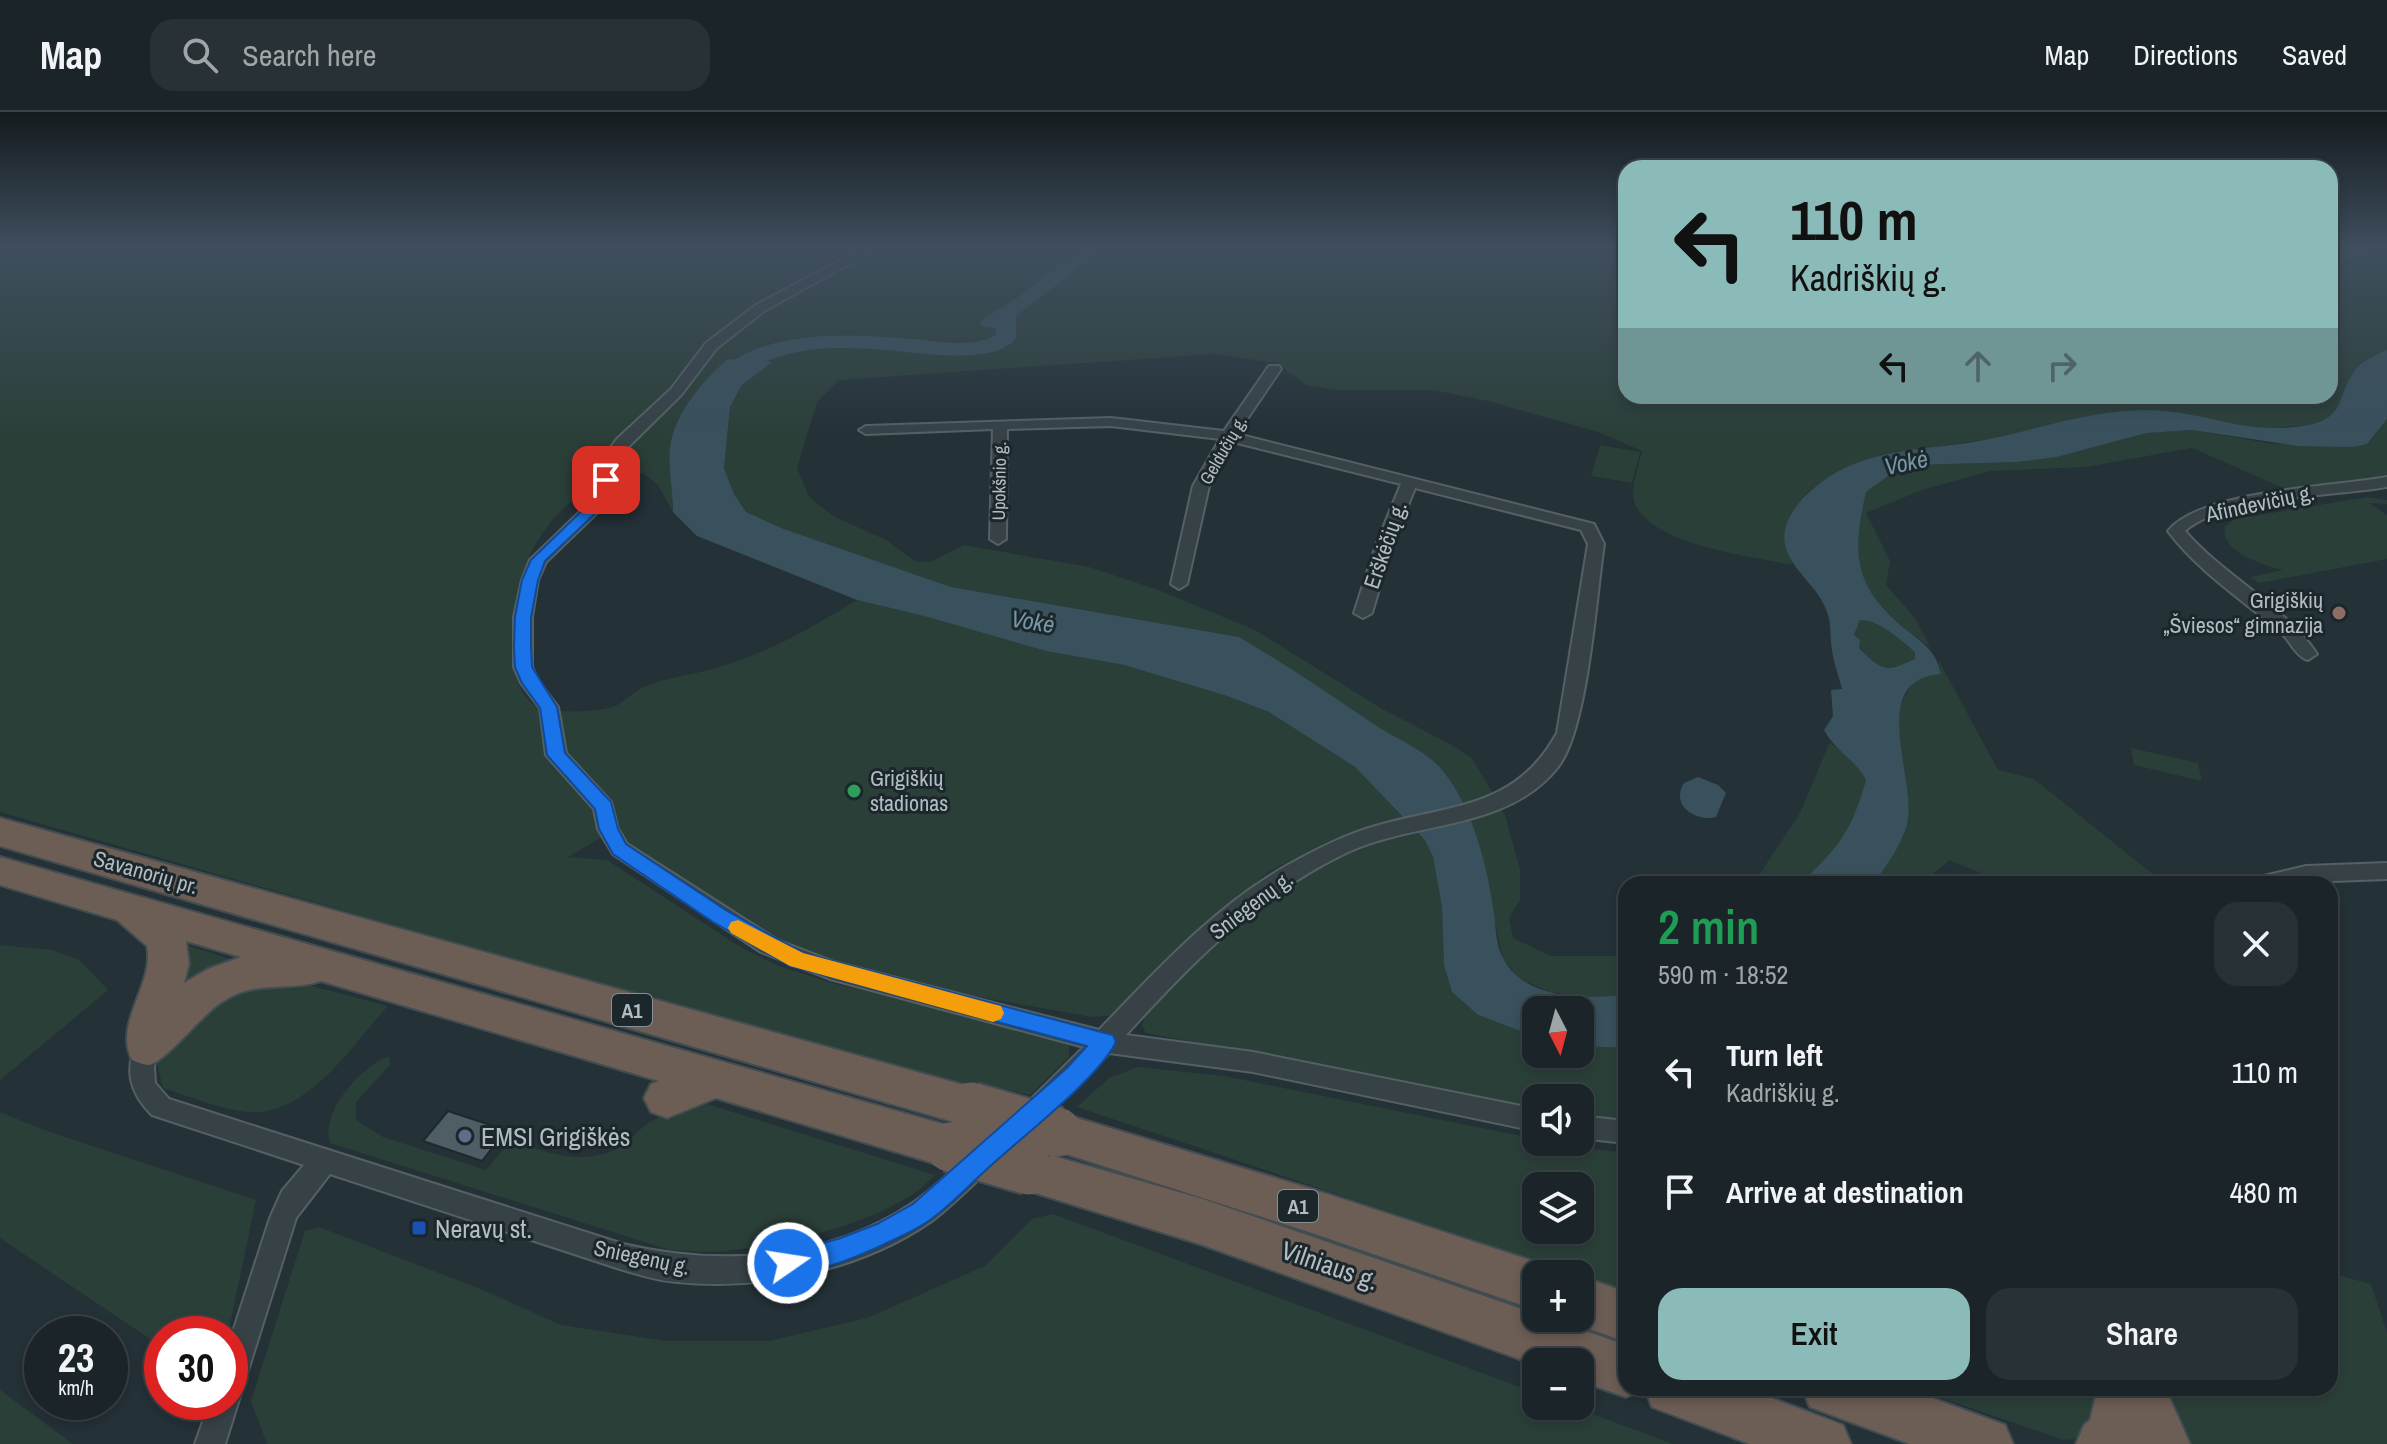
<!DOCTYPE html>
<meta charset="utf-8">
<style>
:root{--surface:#1b2529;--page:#283135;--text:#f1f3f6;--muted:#a0a5a8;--line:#394246;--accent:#8bbbb9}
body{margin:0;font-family:"Archivo Narrow",sans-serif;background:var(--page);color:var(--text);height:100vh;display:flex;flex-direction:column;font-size:30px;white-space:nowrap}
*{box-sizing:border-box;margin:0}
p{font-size:26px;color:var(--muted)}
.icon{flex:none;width:44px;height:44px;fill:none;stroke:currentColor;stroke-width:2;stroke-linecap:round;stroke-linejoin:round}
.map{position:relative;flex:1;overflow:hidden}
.side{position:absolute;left:1618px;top:764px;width:720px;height:520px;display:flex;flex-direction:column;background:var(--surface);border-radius:24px;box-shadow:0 4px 12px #0003,0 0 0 2px var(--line)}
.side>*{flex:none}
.guide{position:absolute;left:1618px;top:48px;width:720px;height:244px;border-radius:24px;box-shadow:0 4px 12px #0003,0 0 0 2px var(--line);background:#8bbbb9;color:#111;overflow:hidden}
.needle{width:52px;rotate:174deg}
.tools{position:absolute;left:1522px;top:884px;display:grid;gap:16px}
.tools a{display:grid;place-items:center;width:72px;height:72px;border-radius:16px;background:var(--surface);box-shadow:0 4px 12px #0003,0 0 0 2px var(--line);font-size:40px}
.speed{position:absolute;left:24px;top:1204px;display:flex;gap:16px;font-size:40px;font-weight:700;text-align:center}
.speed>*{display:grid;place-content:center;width:104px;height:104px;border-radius:50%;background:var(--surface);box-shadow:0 4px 12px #0003,0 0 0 2px var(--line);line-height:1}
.speed small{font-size:20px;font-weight:400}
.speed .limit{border:12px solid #d22;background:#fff;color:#111}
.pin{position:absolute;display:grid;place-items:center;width:68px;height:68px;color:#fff;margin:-34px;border-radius:16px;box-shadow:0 4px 12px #0006}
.me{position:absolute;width:88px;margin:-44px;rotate:77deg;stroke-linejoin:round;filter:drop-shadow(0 0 6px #0008)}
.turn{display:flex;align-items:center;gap:28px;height:168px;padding:0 40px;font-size:36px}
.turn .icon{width:104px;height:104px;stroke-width:2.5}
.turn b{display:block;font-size:56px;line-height:68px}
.lanes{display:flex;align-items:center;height:76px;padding:0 40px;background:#0003;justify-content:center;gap:40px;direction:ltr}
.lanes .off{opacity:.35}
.round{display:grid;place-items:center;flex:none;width:84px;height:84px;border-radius:24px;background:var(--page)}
.headline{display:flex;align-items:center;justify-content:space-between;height:136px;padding:0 40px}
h1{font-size:48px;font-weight:600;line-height:60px;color:#1e9e55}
.action{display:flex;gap:16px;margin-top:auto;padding:16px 40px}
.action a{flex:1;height:92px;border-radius:24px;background:var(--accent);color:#111;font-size:32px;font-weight:600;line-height:92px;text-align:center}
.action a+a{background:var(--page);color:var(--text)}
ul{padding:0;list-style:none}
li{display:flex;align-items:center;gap:24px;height:120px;padding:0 40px}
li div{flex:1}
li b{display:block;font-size:30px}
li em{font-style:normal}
header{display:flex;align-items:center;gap:48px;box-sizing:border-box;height:112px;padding:0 40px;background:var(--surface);border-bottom:2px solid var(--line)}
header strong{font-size:38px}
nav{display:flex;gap:44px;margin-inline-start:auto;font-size:28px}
.search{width:560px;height:72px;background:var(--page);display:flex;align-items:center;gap:20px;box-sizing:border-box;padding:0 28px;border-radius:24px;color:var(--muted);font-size:30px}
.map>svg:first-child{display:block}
.green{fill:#2b3f39;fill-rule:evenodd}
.water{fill:#39515c;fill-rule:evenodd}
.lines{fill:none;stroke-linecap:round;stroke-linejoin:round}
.river{fill:#39515c;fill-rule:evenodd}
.building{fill:#4f5e65;stroke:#1e292e;stroke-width:2}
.street-casing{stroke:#556065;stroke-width:4}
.highway-casing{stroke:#424d52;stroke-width:4}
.street{fill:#374247;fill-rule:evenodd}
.highway{fill:#6c5d55;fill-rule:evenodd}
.highway-bridge-casing{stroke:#424d52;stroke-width:53;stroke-linecap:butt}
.highway-bridge{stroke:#6c5d55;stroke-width:49}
.route{fill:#1a73e8;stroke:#114b97;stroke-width:2}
.slow{fill:#f59e0b}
.education-dot{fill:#8d6e63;stroke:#1c272c;stroke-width:3}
.leisure-dot{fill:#2e9e5b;stroke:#1c272c;stroke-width:3}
.service-dot{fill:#5c6f8a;stroke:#1c272c;stroke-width:3}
.transit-dot{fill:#1a4fb4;stroke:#1c272c;stroke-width:3}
.labels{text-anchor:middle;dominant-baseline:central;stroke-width:6;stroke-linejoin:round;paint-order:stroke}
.far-street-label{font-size:18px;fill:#b2bdc3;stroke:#1c272c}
.shield{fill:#1c272c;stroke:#859096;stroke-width:2}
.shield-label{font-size:20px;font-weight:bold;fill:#b2bdc3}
.street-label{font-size:22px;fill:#b2bdc3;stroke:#1c272c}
.poi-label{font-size:22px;fill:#b2bdc3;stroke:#1c272c;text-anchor:end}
.water-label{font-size:24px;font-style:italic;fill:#7596a4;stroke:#1c272c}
.near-poi-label{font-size:26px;fill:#b2bdc3;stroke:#1c272c;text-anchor:start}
.near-street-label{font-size:26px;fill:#b2bdc3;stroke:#1c272c}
</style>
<header>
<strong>Map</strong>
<div class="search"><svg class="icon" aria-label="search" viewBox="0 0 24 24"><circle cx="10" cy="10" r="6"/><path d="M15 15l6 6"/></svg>Search here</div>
<nav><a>Map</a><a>Directions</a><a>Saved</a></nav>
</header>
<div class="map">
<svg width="2387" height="1332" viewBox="0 0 2387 1332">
<rect width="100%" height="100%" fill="#243137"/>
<!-- green -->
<g class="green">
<path d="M 0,136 L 1626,136 L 1626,284 L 2330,284 L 2330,141 L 2387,136 L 2387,238 L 2365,248 L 2351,265 L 2339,295 L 2330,306 L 2308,313 L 2261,317 L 2172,300 L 1881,343 C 1845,354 1802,373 1787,411 C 1782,424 1788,440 1792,453 C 1751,444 1657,434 1636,394 C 1628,379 1639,355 1642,339 L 1598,320 L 1488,289 L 1433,278 L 1334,278 L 1306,273 L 1276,251 L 1215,242 L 839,268 L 817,290 L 797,356 L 809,385 L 833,404 L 886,428 L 915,449 L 930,450 L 964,433 L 1089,455 L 1161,479 L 1255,518 L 1384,598 L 1450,632 L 1472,646 L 1505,703 L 1520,758 L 1520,788 L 1509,806 L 1513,826 L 1551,844 L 1626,844 L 1626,883 L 1594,887 L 1550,880 L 1518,866 L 1503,847 L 1475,721 L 1374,613 L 1239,525 L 951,475 L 784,417 L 746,400 L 734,382 L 724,356 L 730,295 L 742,273 L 764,256 L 723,251 L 683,299 L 670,336 L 673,400 L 658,373 L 643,361 C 608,370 583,375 558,402 C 549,411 539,426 533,437 C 515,470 493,581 543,597 C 557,601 603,600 615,594 C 626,589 634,579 646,574 C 667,565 693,563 716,556 C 768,541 811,516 857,488 L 924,504 L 1046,539 L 1124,553 L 1227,584 L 1269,600 L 1355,655 L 1425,728 L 1433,745 L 1442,795 L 1444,853 L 1452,880 L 1478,903 L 1536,925 L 1536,942 L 1580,942 L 1580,934 L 1626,936 L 1626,1009 L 1580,1004 L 1580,986 L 1536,986 L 1536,996 L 1146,921 L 1142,914 L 1146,901 C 1184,863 1220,822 1262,790 C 1298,762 1341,743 1383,727 L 1376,714 L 1329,729 L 1268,760 L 1188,830 L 1114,903 L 1093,905 L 946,879 L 823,849 L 785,835 L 640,744 L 616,723 L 602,725 L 568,745 L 607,748 L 742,836 L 779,854 L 832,871 L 1045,923 L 1069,931 L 1069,945 L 1030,983 L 990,973 L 985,977 L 602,873 L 0,700 Z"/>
<path d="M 2387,307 L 2387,363 L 2364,369 L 2288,378 L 2192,336 L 2086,355 L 1990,359 L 1922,378 L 1866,401 L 1890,449 L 1886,473 L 1915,506 L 1931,536 C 1863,487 1846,464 1865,380 L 1898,357 L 1915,353 L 2017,350 L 2057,345 L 2145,321 L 2192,318 L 2274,332 L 2367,332 Z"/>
<polygon points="1600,333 1640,340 1632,371 1591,364"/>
<path d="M 2367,385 L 2387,388 L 2387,392 L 2369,391 L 2387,403 L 2387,447 L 2259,471 L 2250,465 L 2283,458 C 2264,453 2219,440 2225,414 L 2235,407 Z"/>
<path d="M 1860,508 C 1878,507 1902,529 1915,540 L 1915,548 C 1884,562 1867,557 1854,523 Z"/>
<polygon points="1938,547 1998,658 2034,667 2165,772 2088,772 2080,766 2071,772 2005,772 1950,748 1921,772 1874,772 1904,724 1898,597 1912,572 1924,563 1941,562"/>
<path d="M 1830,630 L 1859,655 L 1866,668 C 1851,720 1839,736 1800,772 L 1753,772 L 1800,701 Z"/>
<polygon points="2131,636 2198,651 2202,669 2134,653"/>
<polygon points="180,831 246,852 168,882"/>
<polygon points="0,833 52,838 78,847 108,878 0,968"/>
<path d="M 282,866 L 388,894 C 351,934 307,1006 246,1000 C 219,997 189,984 163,976 L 157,952 L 167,925 L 189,896 Z"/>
<path d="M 389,944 L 390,953 L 356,990 L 356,1008 L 383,1025 L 486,1058 L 513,1026 C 546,1044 592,1055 625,1032 C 633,1026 639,1017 648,1011 C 666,1001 687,996 707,992 L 935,1063 C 895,1109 784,1133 725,1139 C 707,1141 688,1139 670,1138 L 330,1031 C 320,999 361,955 389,944 Z"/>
<path d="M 1138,955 L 1224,964 L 1536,1027 L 1536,1030 L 1626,1041 L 1626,1179 L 1077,995 L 1109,966 ZM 1536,1074 L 1580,1074 L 1580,1118 L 1536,1118 Z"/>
<polygon points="0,1000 47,1019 256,1088 228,1222 162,1222 162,1235 0,1126"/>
<polygon points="1053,1102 1536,1281 1536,1294 1571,1294 1673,1332 267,1332 251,1289 305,1119 319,1115 483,1178 561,1213 666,1229 769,1229 867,1206 985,1154 1032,1107"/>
<polygon points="2330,1161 2371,1172 2387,1221 2387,1332 2176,1332 2165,1276 2330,1276"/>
<polygon points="1912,1276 2094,1276 2102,1293 2087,1326 2064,1328"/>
<polygon points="0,1278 73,1332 0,1332"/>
</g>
<!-- water -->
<g class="water">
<path d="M 2387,238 L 2387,307 L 2367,332 L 2353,335 L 2298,334 L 2192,318 L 2146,321 L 2057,345 L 2017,350 L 1915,353 L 1898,357 L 1866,380 C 1851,443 1854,477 1908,519 C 1925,533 1936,539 1941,562 C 1868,567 1914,661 1908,706 C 1905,730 1887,751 1874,772 L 1800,772 C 1839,735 1851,720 1866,668 C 1856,648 1835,639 1824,618 L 1833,604 L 1831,578 L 1842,577 C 1838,562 1832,545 1831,530 C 1830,516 1831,508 1825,495 C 1813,466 1774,448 1787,411 C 1795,388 1822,367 1843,357 C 1885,336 1934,337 1979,329 C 2034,319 2089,298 2146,298 C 2204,298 2245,325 2308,313 C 2348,305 2336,282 2356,257 C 2364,247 2376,243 2387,238 ZM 1860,508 C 1878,507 1902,529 1915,540 L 1915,547 C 1886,561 1881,559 1859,536 L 1860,528 L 1854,523 Z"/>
<path d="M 728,247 L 772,250 L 742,273 L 730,295 L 724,356 L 734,382 L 746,400 L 784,417 L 951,475 L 1239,525 C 1285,552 1328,581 1372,611 C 1395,627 1425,637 1443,659 C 1472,695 1486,749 1493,795 C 1496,812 1495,833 1504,848 C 1526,888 1587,887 1626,883 L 1626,936 L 1580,934 L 1580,898 L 1536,898 L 1536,925 L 1478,903 L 1452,880 L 1444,853 L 1442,795 L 1433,745 L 1425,728 L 1355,655 L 1269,600 L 1227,584 L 1124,553 L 1046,539 L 924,504 L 857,488 L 697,424 L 673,400 C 673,380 668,356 670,336 C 674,302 703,268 728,247 Z"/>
<path d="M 1698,665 L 1718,673 L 1726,681 L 1716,705 C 1695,710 1670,693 1684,671 Z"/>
</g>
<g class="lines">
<!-- river -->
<path class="river" d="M 1082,136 L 1104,136 L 1016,204 L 1016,226 C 992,257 907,238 872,237 C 843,235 813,235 785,243 C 760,250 741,263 722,281 L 706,281 L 703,276 C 747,215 845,221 911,227 C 938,229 970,237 996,223 L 996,216 L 983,215 L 980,211 L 983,207 L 1017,186 Z"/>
</g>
<!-- building -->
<polygon class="building" points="448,999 466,1005 506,1018 482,1049 423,1029"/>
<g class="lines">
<defs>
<g id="street">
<path d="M 863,136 L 878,136 L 764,199 L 716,237 L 681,283 L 618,345 L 613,378 L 603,395 L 546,450 L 538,468 L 532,505 L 532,555 L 538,569 L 558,595 L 566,641 L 611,690 L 618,717 L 627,732 L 777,828 L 834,850 L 1099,918 C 1157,858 1213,796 1286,754 C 1313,739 1340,725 1369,716 C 1445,692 1514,700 1557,621 L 1588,432 L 1581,418 L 1415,376 L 1392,433 L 1372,501 L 1363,506 L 1354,501 L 1376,433 L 1401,372 L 1233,330 L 1209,374 L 1187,472 L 1179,477 L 1171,472 L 1193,374 L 1220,327 L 1111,314 L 1007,317 L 1006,427 L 998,432 L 990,427 L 993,317 L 866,322 L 859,318 L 866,314 L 1111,306 L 1224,319 L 1269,254 L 1279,254 L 1281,257 L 1237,322 L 1594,412 L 1604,432 C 1596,485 1588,617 1558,655 C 1509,718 1415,709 1348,740 C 1258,783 1192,850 1126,923 L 1253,940 L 1536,997 L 1536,1019 L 1253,960 L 1109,941 L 1034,1018 L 1025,1021 L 1016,1018 L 1012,1010 L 1016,1002 L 1084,935 L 830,867 L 761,840 L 613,742 L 598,717 L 594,697 L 546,643 L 540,596 L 521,571 L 514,555 L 514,505 L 522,468 L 530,448 L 591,389 L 597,378 L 606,342 L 617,327 L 671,277 L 706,231 L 756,193 Z"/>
<polygon points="2357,136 2377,136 2330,150 2330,142"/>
<path d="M 2387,365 L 2387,375 C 2335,384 2222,385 2185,419 C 2225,465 2283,492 2317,542 L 2308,548 C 2295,544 2289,526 2278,518 C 2241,487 2197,458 2168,419 C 2201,378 2334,375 2387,365 Z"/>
<polygon points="2387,751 2387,767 2252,772 2255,766 2306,754"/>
<path d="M 147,925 L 156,928 L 159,935 L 154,954 L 155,971 L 169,987 L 623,1132 C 719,1155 829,1148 913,1091 C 935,1076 954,1056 974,1039 L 983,1035 L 992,1039 L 996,1047 L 992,1055 C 972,1073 954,1092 933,1108 C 862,1158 762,1179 677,1170 C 658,1169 641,1163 623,1158 L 330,1062 L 296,1106 L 225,1332 L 195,1332 L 210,1290 L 230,1290 L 230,1229 L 270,1106 L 282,1079 L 304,1053 L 152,1003 C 129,980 124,957 138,928 Z"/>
<polygon points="1580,1004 1626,1009 1626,1031 1580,1026"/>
</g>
<g id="highway">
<polygon points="0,706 971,975 987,981 994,995 987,1009 971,1015 0,734"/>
<path d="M 0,745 L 950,1014 L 966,1020 L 973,1035 L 966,1050 L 950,1056 L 716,986 L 667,1006 L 651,1000 L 644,986 L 651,972 L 659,969 L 321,869 C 284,881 255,866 219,892 C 201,904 165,950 149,953 C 144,953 137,950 132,948 C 113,910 155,873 147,834 L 117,808 L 0,773 ZM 186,829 L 241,845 L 208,857 L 184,871 L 189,852 Z"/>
<polygon points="1057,1000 1312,1077 1536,1150 1554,1157 1556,1162 1536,1162 1536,1198 1312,1121 1041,1034 1034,1020 1041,1006"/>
<polygon points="1029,1037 1203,1087 1536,1202 1536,1206 1548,1206 1626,1233 1626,1276 1745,1276 1843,1313 1851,1332 1750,1332 1652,1295 1645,1277 1626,1285 1580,1269 1580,1250 1536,1250 1536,1253 1203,1133 1029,1079 1012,1073 1005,1058 1012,1043"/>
<polygon points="1580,1164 1626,1180 1626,1230 1562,1207 1580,1206"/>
<polygon points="1802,1276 1905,1276 2005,1313 2013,1332 1910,1332 1810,1295"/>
<polygon points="2098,1276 2165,1276 2190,1332 2076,1332 2084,1313 2090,1308"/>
</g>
</defs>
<!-- street casing -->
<use href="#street" class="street-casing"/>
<!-- highway casing -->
<use href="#highway" class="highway-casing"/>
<!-- street -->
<use href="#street" class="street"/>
<!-- highway -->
<use href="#highway" class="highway"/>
<defs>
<g id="highway-bridge">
<polyline points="971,995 1057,1020"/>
<polyline points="950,1035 1029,1058"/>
</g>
</defs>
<!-- highway-bridge casing -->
<use href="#highway-bridge" class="highway-bridge-casing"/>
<!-- highway-bridge -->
<use href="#highway-bridge" class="highway-bridge"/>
</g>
<!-- sky -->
<linearGradient id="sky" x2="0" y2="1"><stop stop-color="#141b1e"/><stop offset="0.42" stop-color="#3f4e5e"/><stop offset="1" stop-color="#3f4e5e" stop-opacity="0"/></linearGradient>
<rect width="2387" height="322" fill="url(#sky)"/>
<!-- route -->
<path class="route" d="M 606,364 L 613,368 L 602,395 L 545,449 L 538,468 L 531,505 L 531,535 L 532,555 L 557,595 L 565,641 L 611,690 L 618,717 L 626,732 L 727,799 L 803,841 L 1105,921 L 1113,923 L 1116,930 C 1098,967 1019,1027 986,1058 C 967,1075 948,1096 927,1110 C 900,1127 808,1171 779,1159 L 776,1151 L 779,1142 L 838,1127 L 877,1112 L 913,1092 L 1067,956 L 1087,934 L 790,854 L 713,810 L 613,742 L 599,717 L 595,697 L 547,643 L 540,596 L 522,571 L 515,555 L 514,535 L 515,505 L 522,468 L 531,448 L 591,390 L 599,368 Z"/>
<!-- slow -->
<polygon class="slow" points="738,808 803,841 993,892 1001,894 1004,901 1001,907 993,910 790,854 731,821 728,816 731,810"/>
<!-- markers -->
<circle class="education-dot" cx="2339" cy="501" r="8"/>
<circle class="leisure-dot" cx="854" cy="679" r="8"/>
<circle class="service-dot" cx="465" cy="1024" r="8"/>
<rect class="transit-dot" x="411" y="1108" width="16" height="16" rx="4"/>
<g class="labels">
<!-- far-street labels -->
<g class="far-street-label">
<text transform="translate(1223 338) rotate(-60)">Geldučių g.</text>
<text transform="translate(999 369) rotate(-89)">Upokšnio g.</text>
</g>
<!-- shield labels -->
<g class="shield">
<rect x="612" y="882" width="40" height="32" rx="6"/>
<rect x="1278" y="1078" width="40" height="32" rx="6"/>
</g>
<g class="shield-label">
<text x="632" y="898">A1</text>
<text x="1298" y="1094">A1</text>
</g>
<!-- street labels -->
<g class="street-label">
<text transform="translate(2260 391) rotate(-12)">Afindevičių g.</text>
<text transform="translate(1385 433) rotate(-71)">Erškėčių g.</text>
<text transform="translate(146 760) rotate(16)">Savanorių pr.</text>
<text transform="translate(1251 793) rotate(-37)">Sniegenų g.</text>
<text transform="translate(642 1145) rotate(12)">Sniegenų g.</text>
</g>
<!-- poi labels -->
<g class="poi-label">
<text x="2323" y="488">Grigiškių<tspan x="2323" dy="25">„Šviesos“ gimnazija</tspan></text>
<text x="870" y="666" text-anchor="start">Grigiškių<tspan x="870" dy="25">stadionas</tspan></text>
</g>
<!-- water labels -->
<g class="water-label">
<text transform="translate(1906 350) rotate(-12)">Vokė</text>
<text transform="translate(1033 509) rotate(9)">Vokė</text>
</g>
<!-- near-poi labels -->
<g class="near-poi-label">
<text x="481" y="1024">EMSI Grigiškės</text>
<text x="435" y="1116">Neravų st.</text>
</g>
<!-- near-street labels -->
<g class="near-street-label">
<text transform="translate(1330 1153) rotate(19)">Vilniaus g.</text>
</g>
</g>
</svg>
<div class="tools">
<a><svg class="needle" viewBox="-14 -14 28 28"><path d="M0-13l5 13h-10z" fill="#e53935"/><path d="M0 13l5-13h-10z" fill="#a0a5a8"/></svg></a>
<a><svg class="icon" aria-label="sound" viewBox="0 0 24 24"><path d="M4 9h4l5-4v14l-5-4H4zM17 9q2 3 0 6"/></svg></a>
<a><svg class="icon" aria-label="layers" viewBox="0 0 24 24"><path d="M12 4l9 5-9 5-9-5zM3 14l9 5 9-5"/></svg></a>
<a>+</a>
<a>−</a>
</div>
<div class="speed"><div>23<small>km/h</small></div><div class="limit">30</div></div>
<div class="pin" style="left:606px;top:368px;background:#d93025"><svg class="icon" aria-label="arrive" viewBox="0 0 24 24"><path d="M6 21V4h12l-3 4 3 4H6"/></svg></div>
<svg class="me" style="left:788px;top:1151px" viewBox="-20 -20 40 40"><circle r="17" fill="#1a73e8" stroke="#fff" stroke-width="3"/><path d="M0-11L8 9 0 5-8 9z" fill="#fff"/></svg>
<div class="guide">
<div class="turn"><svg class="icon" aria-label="left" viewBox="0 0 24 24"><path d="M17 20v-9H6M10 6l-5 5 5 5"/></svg><div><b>110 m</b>Kadriškių g.</div></div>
<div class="lanes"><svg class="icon" aria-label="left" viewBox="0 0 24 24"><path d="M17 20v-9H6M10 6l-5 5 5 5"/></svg><svg class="icon off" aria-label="ahead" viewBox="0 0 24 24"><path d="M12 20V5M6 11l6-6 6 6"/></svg><svg class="icon off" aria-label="right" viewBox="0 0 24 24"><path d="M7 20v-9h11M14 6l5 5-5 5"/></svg></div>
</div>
<section class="side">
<div class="headline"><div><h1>2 min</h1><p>590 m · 18:52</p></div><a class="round"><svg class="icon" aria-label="close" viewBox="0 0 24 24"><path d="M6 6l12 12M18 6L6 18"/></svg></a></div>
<ul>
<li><svg class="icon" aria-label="left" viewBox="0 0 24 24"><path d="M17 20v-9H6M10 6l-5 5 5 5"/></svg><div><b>Turn left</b><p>Kadriškių g.</p></div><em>110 m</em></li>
<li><svg class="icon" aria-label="arrive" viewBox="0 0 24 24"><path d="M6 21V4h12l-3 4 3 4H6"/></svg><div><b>Arrive at destination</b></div><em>480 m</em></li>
</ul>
<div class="action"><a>Exit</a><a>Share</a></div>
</section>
</div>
